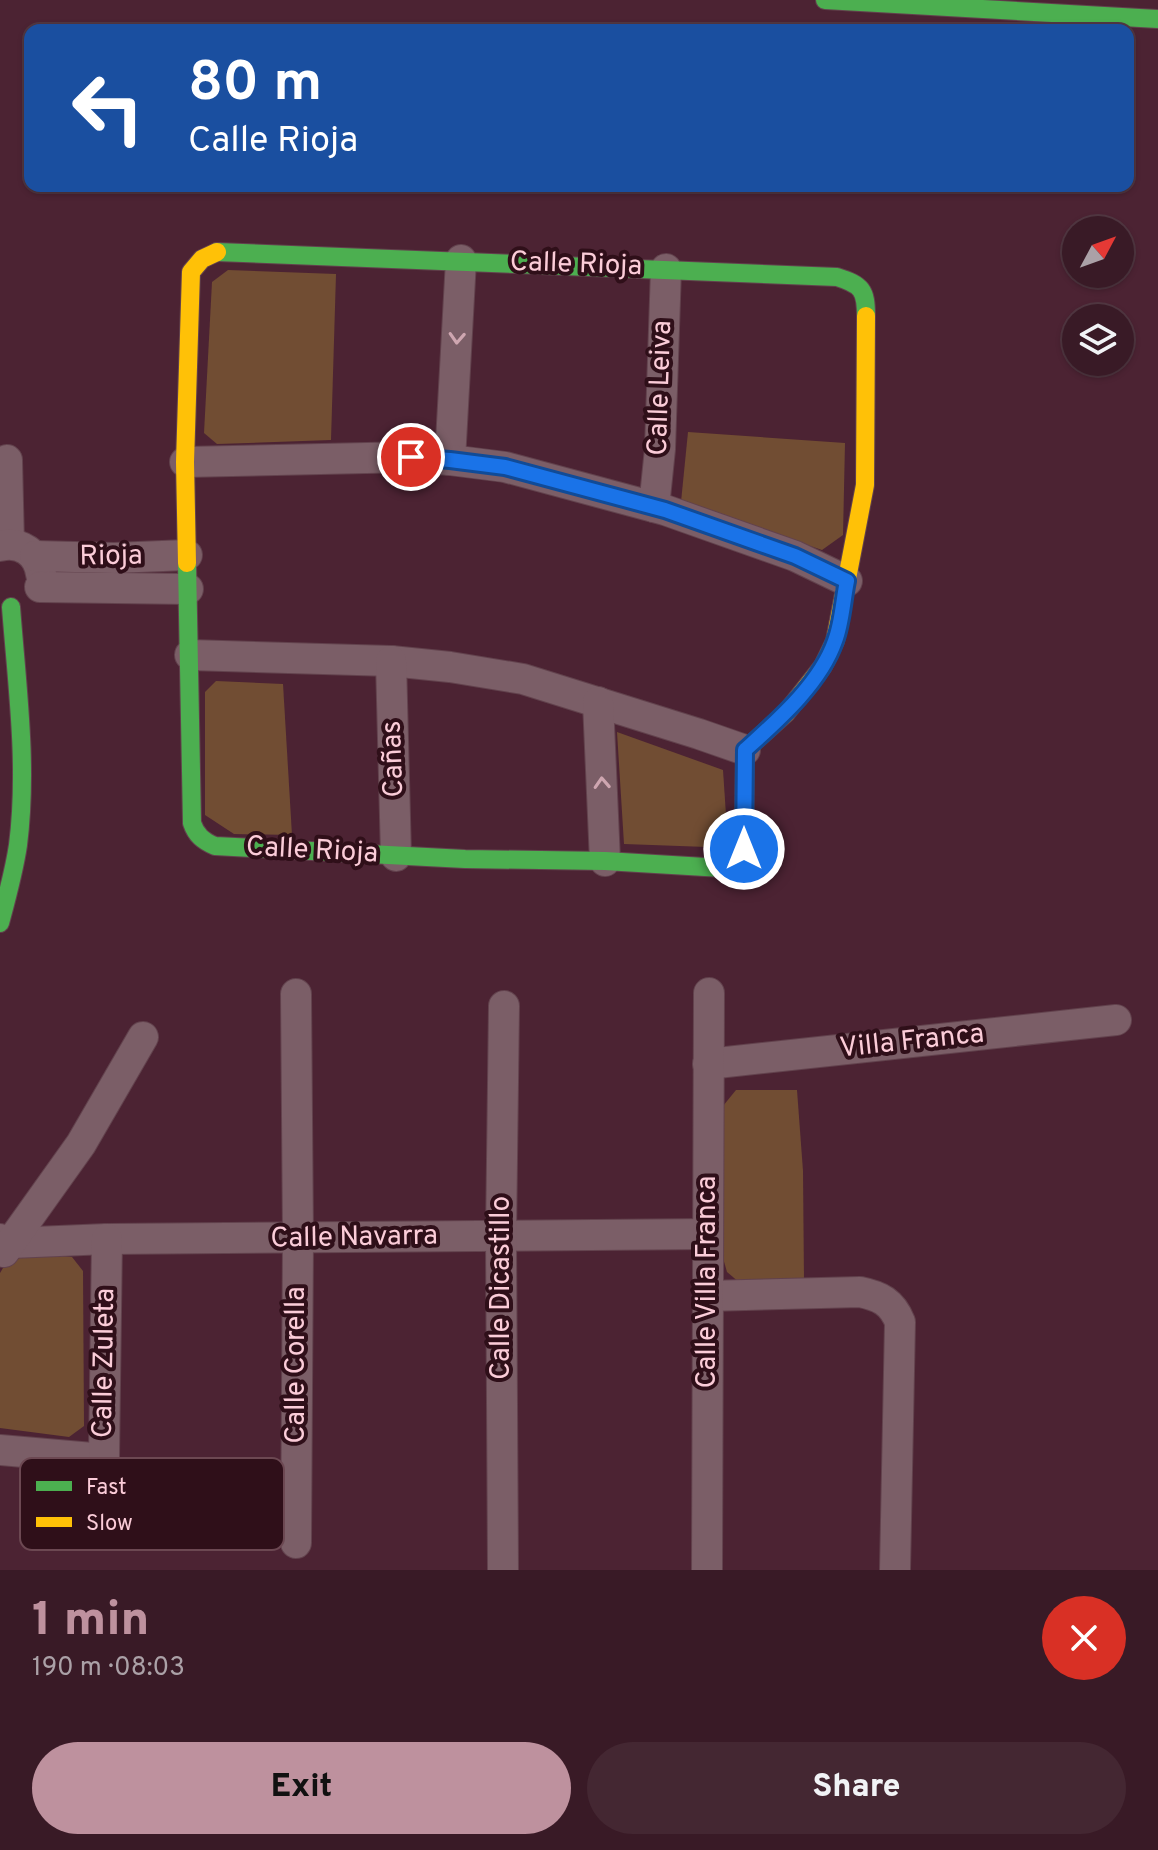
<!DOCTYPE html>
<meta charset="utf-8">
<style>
:root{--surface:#391a26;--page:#442732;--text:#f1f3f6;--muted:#aba1a7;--line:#533843;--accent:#be919e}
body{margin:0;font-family:Overpass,sans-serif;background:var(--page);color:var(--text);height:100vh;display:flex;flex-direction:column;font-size:30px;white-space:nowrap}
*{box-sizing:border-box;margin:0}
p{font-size:26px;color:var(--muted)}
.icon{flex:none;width:44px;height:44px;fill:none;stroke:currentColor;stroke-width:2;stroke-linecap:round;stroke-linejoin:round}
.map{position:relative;height:1570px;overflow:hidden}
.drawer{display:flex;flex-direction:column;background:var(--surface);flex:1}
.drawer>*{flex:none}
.hud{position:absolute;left:24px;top:24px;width:1110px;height:168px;border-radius:16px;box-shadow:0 2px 6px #0004,0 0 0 2px var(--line);background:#1a4fa0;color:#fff;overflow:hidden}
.needle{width:52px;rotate:49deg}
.tools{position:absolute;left:1062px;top:216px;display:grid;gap:16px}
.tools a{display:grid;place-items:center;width:72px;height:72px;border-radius:50%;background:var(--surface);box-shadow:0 2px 6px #0004,0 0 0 2px var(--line);font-size:40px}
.pin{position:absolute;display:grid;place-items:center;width:68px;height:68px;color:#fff;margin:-34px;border:4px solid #fff;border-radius:50%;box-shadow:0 2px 8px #0007}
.me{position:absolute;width:88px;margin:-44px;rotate:0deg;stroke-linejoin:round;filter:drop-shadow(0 0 6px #0008)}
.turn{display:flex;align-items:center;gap:28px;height:168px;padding:0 32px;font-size:36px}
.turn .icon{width:104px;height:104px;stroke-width:2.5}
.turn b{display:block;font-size:56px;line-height:68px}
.round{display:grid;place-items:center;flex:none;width:84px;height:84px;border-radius:42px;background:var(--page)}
.headline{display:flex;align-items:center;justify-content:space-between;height:136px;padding:0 32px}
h1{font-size:48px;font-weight:800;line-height:60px;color:var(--accent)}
.button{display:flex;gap:16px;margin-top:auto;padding:16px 32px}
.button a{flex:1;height:92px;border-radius:48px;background:var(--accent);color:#111;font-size:32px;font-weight:800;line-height:92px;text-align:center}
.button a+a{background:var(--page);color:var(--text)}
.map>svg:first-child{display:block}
.park{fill:#714d33}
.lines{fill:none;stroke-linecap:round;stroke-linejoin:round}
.street-casing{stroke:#62424d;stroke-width:32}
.fast-casing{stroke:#62424d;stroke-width:20}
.slow-casing{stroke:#62424d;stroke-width:20}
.street{stroke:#7b5e67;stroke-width:30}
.fast{stroke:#4caf50;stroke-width:18}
.slow{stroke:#ffc107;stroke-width:18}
.oneway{stroke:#cea6b0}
.route-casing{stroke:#114b97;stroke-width:20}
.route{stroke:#1a73e8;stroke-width:14}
.labels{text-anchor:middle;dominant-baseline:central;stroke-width:8;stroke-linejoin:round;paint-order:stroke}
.street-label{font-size:28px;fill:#fbccd8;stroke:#2f0f19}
.key{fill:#2f0f19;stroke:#6c4852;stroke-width:2}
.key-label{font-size:22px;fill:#fbccd8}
</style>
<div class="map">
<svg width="1158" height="1570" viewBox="0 0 1158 1570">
<rect width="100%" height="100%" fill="#4c2333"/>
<!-- park -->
<g class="park">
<polygon points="228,270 336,274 331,440 217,444 204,433 212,282"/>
<polygon points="688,432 845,443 843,535 822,550 681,502"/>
<polygon points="216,681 283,684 292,835 234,834 205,815 205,692"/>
<polygon points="617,732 723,770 727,830 707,847 624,844"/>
<polygon points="736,1090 797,1090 803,1171 804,1281 740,1283 727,1272 723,1258 723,1106"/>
<polygon points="23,1252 72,1257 83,1271 84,1426 69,1437 0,1428 0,1273 3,1268"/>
</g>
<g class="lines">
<defs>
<g id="street">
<polyline points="7,460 9,544"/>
<polyline points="450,460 461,260"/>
<polyline points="185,462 411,457 450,460 505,467 665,510 795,556 847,581"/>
<polyline points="654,507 660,449 666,269"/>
<path d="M 0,546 C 21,541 38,553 41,574"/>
<polyline points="35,556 114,558 187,555"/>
<polyline points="40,587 188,589"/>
<polyline points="190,655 391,661 450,667 523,679 699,734 745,750"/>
<polyline points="391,661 396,856"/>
<polyline points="598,702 605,861"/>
<polyline points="708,1064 1116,1020"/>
<polyline points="0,1239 11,1243 107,1239 708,1234"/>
<polyline points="4,1252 81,1144 143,1037"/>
<path d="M 708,1296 L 860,1292 C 880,1296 892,1302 900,1322 L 895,1570"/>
<polyline points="0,1450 104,1459"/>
<polyline points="101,1535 104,1459 107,1239"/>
<polyline points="296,1543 298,1238 296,994"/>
<polyline points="503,1570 501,1236 504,1006"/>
<polyline points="707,1570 709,993"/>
</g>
<g id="fast">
<polyline points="825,0 1158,19"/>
<path d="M 217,252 L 837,277 C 862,285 866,290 866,316"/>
<path d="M 187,563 L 192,823 C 196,835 203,841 215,846 L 465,859 L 605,861 L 722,868 C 737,862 744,854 744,838"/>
<path d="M 0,923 C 7,897 14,872 18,845 C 28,766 17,686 11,607"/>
</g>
<g id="slow">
<polyline points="187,563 185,462 191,272 202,259 217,252"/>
<polyline points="744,838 745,750 786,713 823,666 835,641 865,485 866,316"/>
</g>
</defs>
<!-- street casing -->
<use href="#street" class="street-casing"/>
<!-- fast casing -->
<use href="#fast" class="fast-casing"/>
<!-- slow casing -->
<use href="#slow" class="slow-casing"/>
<!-- street -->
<use href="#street" class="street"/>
<!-- fast -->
<use href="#fast" class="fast"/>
<!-- slow -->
<use href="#slow" class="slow"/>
</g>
<!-- one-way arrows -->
<defs><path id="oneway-chevron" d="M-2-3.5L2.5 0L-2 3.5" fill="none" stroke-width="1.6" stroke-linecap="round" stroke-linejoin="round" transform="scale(2)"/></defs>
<g class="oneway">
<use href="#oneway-chevron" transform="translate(457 338) rotate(93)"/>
<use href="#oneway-chevron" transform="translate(602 783) rotate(-93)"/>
</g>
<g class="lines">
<defs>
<path id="route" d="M 411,457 L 450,460 L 505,467 L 665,510 L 795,556 L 847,581 C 843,600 842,623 835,641 C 820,684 777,721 745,750 L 744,849"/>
</defs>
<!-- route casing -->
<use href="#route" class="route-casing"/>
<!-- route -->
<use href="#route" class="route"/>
</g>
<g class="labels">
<!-- street labels -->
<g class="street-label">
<text transform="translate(576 265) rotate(2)">Calle Rioja</text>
<text transform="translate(661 388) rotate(-88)">Calle Leiva</text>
<text transform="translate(111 557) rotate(-1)">Rioja</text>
<text transform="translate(394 759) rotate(-92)">Cañas</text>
<text transform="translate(312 851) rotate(3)">Calle Rioja</text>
<text transform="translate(912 1042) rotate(-6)">Villa Franca</text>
<text transform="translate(354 1238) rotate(-1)">Calle Navarra</text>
<text transform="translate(708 1282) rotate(-90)">Calle Villa Franca</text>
<text transform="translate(502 1288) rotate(-90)">Calle Dicastillo</text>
<text transform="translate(105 1363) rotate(-89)">Calle Zuleta</text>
<text transform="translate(297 1365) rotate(-90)">Calle Corella</text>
</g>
</g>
<!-- legend -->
<rect x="20" y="1458" width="264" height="92" rx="12" class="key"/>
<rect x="36" y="1481" width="36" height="10" fill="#4caf50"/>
<rect x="36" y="1517" width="36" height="10" fill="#ffc107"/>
<g class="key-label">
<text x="86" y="1494">Fast</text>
<text x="86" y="1530">Slow</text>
</g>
</svg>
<div class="tools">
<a><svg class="needle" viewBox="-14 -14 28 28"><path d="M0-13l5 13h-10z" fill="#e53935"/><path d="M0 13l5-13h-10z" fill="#aba1a7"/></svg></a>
<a><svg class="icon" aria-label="layers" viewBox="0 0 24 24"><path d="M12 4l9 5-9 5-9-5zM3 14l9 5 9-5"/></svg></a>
</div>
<div class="pin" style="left:411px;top:457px;background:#d93025"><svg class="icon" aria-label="arrive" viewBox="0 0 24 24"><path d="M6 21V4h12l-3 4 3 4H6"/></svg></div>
<svg class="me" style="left:744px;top:849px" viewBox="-20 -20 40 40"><circle r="17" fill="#1a73e8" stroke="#fff" stroke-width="3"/><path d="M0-11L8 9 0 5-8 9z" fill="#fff"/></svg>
<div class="hud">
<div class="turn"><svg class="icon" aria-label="left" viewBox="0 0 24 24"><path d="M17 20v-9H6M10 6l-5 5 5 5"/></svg><div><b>80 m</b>Calle Rioja</div></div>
</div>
</div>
<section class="drawer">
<div class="headline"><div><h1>1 min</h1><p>190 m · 08:03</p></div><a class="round" style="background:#d93025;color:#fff"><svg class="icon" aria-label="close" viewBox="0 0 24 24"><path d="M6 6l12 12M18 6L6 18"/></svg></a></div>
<div class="button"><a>Exit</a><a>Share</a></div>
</section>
